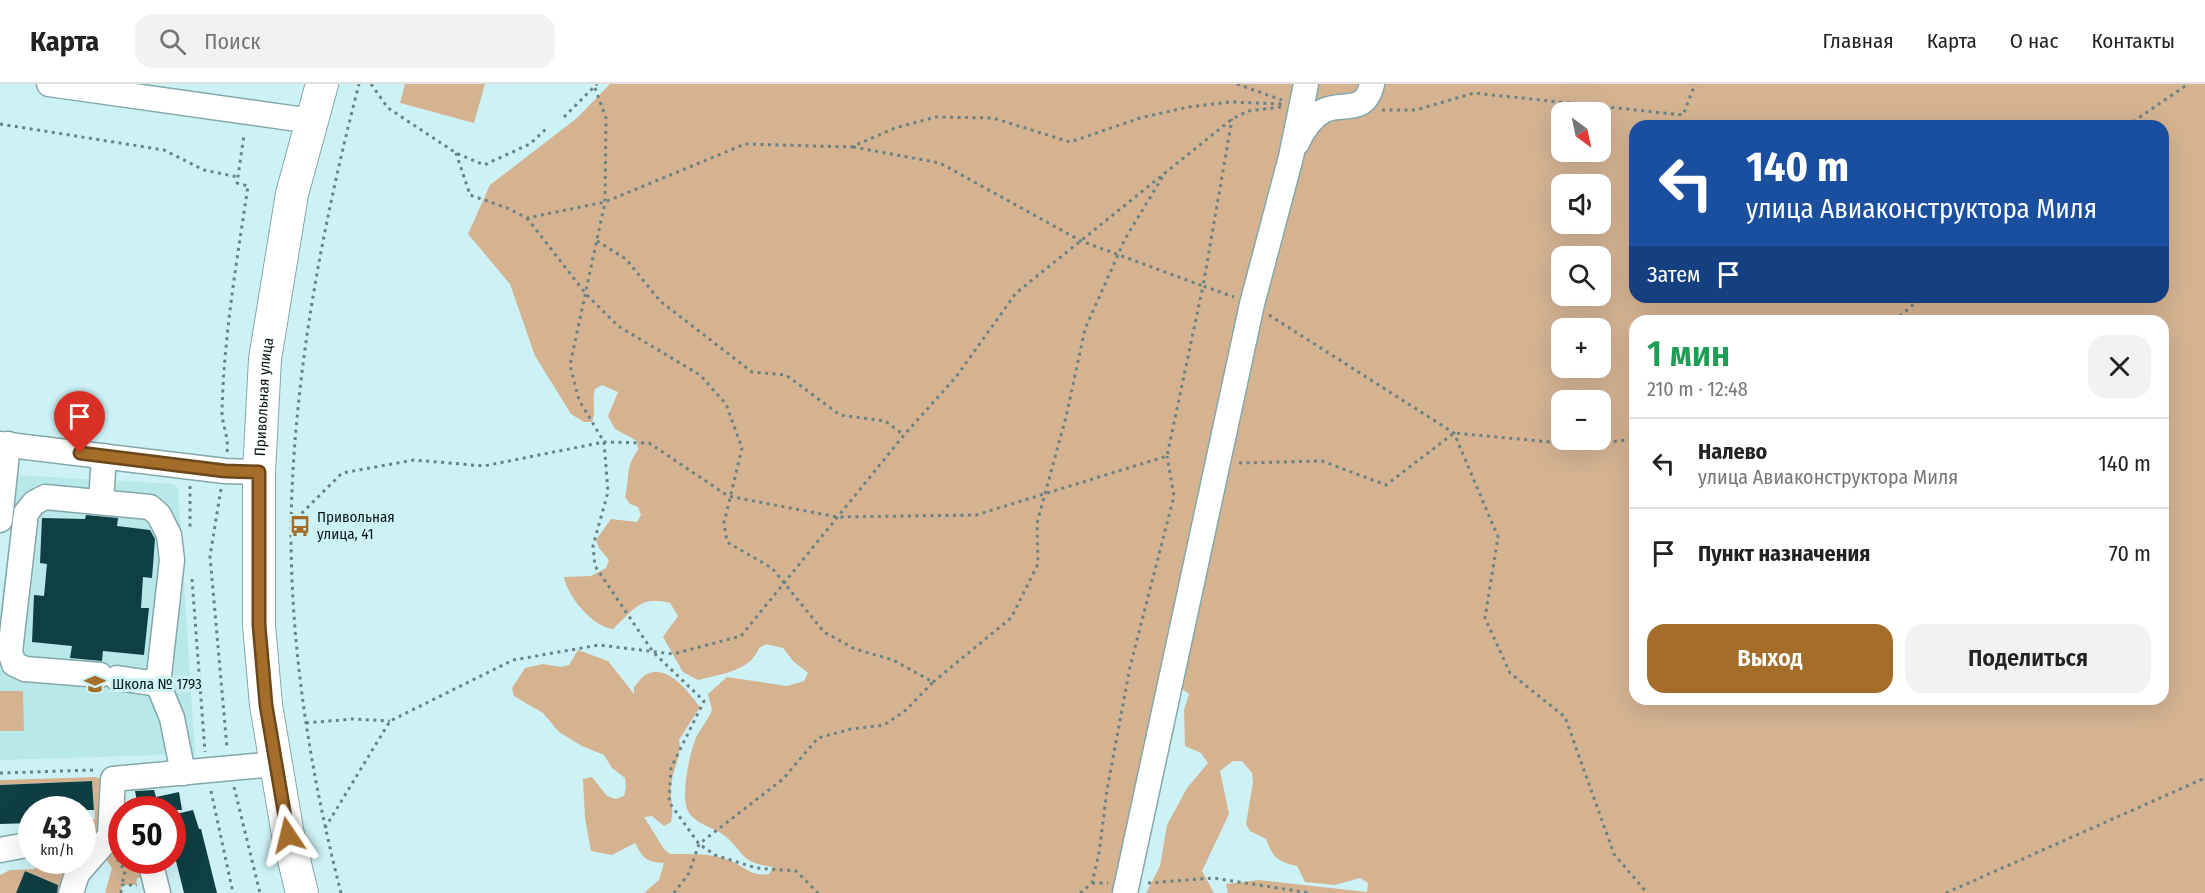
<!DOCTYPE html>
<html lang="ru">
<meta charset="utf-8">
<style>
:root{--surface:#fff;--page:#f2f2f2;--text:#222;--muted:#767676;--line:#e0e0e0;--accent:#a56d2a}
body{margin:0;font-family:"Fira Sans Condensed",sans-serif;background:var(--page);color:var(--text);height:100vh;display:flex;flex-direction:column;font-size:22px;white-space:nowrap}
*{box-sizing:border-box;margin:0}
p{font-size:20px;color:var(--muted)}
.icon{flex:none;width:33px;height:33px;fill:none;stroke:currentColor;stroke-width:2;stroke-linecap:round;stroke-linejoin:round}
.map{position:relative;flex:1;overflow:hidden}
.details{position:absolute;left:1629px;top:231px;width:540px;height:390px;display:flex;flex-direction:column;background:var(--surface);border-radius:18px;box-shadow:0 6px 24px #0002}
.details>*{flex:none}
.guide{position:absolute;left:1629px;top:36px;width:540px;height:183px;border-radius:18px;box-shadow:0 6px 24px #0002;background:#1a4fa0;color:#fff;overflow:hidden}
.needle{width:39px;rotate:147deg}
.fabs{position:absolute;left:1551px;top:18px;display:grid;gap:12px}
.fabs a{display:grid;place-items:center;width:60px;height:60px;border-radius:12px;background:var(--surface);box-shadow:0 6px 24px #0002;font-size:30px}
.speed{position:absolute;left:18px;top:712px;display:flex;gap:12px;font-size:30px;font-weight:700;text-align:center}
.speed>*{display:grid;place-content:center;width:78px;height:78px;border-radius:50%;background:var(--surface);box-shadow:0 6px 24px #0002;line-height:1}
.speed small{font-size:15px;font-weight:400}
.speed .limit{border:9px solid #d22;background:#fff;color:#111}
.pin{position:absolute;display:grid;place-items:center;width:51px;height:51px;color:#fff;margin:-62px -26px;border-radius:50% 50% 50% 0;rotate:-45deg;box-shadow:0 0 6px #0007}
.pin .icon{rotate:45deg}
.me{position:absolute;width:66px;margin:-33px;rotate:350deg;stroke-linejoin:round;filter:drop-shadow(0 0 4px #0008)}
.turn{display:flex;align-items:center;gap:21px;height:126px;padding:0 18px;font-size:27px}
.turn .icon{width:78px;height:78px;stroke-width:2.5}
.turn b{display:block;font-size:42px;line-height:51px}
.then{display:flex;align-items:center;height:57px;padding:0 18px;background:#0003;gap:12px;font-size:22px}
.round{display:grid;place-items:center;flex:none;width:63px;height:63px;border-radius:18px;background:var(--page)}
.headline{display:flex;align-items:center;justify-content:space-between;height:102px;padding:0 18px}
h1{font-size:36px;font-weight:600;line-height:45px;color:#1e9e55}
.cta{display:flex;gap:12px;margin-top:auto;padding:12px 18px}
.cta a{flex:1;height:69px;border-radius:18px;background:var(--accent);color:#fff;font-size:24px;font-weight:600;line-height:69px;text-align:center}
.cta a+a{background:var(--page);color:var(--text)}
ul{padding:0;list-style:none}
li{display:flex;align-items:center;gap:18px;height:90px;padding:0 18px;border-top:2px solid var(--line)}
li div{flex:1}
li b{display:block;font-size:22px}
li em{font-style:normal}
header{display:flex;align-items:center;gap:36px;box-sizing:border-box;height:84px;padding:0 30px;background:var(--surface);border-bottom:2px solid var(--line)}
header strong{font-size:28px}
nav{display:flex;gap:33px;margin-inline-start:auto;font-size:21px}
.search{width:420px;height:54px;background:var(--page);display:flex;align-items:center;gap:15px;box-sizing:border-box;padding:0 21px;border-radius:18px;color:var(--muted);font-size:22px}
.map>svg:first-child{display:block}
.built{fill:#b9e8eb}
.green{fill:#d5b391;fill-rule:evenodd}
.building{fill:#0e3f43}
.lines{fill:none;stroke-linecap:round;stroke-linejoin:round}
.minor-casing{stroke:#84a7aa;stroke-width:27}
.major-casing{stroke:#84a7aa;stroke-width:34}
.path{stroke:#6a8385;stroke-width:3;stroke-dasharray:3 4.5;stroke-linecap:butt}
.minor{stroke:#fff;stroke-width:24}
.major{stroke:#fff;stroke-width:32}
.route-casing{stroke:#6b471b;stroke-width:15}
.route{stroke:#a56d2a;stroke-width:10}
.labels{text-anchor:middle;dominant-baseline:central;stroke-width:6;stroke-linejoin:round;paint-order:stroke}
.street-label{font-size:15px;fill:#081617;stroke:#cdf2f5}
.poi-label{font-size:15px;fill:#081617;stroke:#cdf2f5;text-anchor:start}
</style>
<header>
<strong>Карта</strong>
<div class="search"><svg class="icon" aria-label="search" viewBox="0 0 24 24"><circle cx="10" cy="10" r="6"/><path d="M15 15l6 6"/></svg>Поиск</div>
<nav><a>Главная</a><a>Карта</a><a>О нас</a><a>Контакты</a></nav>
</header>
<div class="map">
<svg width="2205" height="809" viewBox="0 0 2205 809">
<rect width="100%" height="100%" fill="#cdf2f5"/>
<!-- built -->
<polygon class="built" points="17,391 173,400 178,405 195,670 0,676 0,530"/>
<!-- green -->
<g class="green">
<polygon points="405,0 485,0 474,39 400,19"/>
<path d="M 610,0 L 2205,0 L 2205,809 L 1228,809 L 1226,800 L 1259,796 L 1367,808 L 1368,799 L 1360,794 L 1335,801 L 1305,798 L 1297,782 C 1277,778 1273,773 1266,755 L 1250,747 L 1246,740 L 1253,698 L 1252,689 L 1242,677 L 1233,677 L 1220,687 L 1229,730 L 1202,787 L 1214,809 L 1146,809 L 1160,782 L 1167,741 L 1187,704 L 1208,679 L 1201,669 L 1185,662 L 1184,626 L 1189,610 L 1182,605 L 1174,606 L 1121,809 L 644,809 L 659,796 L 664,779 C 647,778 643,775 635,759 L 612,771 L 591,767 L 585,734 L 583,695 L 592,693 L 607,712 L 616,715 L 624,712 L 626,703 L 625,694 L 612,684 L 604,671 L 582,662 L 559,648 L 543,629 L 514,612 L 512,604 L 525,584 L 543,580 L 561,583 L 569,581 L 578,566 L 608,577 L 634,610 L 634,603 C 638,599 642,592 647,590 C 669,580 689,609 700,623 L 679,656 C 682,670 675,681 672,695 C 668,711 675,721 671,738 L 664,742 L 652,732 L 644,733 L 664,765 L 670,770 C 688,770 715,769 731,777 C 745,783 752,793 769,790 L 773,783 C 739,778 747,771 725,752 C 714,743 699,742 690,730 C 679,717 689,674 694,659 C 697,647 708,638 712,626 L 708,610 L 727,593 L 787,602 L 804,597 L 808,589 L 793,577 L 783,564 L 766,560 L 759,564 C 750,588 720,590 698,596 L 683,588 L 663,553 L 678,532 L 670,519 C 640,511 634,526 613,545 C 593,543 567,512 564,493 L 591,492 L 606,484 L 609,476 L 599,464 L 596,456 L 611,435 L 637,438 L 641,431 L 638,423 L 630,420 L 625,413 C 630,392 625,383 638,366 L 637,357 L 615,345 L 608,332 L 618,308 L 602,301 L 595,305 C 591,316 597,326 592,338 L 584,338 L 571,330 L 535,272 L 510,200 L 468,150 L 490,101 L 577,34 ZM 1562,28 L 1600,28 L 1600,68 L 1562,68 ZM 1635,42 L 2163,42 L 2163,213 L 1635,213 ZM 1562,100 L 1600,100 L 1600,140 L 1562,140 ZM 1562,172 L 1600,172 L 1600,212 L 1562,212 ZM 1635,237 L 2163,237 L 2163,615 L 1635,615 ZM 1562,244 L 1600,244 L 1600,284 L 1562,284 ZM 1562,316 L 1600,316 L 1600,356 L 1562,356 Z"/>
<polygon points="23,607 24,647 0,647 0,607"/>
<polygon points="96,693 106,697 106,750 83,751 83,736 95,735 92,697 0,701 0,696"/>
<polygon points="116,764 121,765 122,777 150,777 148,793 137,794 136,801 122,801 121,809 105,809 112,784 105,773"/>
<polygon points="38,777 80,777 71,809 56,809 58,801 25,787 16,809 0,809 0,791 10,786 34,785"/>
</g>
<!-- building -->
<g class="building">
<polygon points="86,431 118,434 117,442 150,446 155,455 152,494 143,493 141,524 149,524 144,571 103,567 102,577 70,574 72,562 32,558 34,511 44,512 47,480 40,479 42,434 85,435"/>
<polygon points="92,697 94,726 32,726 32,739 0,740 0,701"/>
<polygon points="154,706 156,713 179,708 182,726 126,726 126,720 137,717 135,707"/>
<polygon points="193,726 199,745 201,745 217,809 184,809 172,761 172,731"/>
<polygon points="25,787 58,801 57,809 16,809"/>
</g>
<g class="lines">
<defs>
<g id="minor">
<polyline points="49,0 312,37"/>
<path d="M 1297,59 C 1303,46 1310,34 1323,27 C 1342,17 1365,32 1372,0"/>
<polyline points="0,360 225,387 259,388"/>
<polyline points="101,418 104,372"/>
<polyline points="0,436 8,360"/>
<polyline points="100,591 25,585 14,580 10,568 26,429 34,419 45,413 150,423 159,431 169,451 172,476 158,600 172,634 183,689"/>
<polyline points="117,594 158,600"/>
<polyline points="122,753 110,752 113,695 275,680"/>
<polyline points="0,766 32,760"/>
<polyline points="150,777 158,809"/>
<polyline points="71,809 77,790 110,752"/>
<polyline points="1125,809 1252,220 1291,73 1306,0"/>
</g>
<g id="major">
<path id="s1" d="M 302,809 L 288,751 L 266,621 L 259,541 L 259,388 L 265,275 L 292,110 L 322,0"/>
</g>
</defs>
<!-- minor casing -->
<use href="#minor" class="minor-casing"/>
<!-- major casing -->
<use href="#major" class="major-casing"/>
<!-- path -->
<g class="path">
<polyline points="371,0 388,24 456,69 484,81 530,60 546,45"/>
<polyline points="1237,0 1282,16"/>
<polyline points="595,4 606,34 605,118 570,281 579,316 604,358 608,408 593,462 595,482 653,568 704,617 671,684 669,718 699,760 715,771 756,784 796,787 818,809"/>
<polyline points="1382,26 1416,26 1474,9 1683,31 1695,0"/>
<polyline points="564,33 597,0"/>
<polyline points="0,40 164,66 204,86 238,93"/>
<polyline points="2127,42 2188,0"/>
<polyline points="853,63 940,79 1081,157 1203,202 1232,35"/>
<polyline points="456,69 470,111 507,124 527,134 605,118 745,60 851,63 895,44 936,33 993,34 1070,58 1140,34 1188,23 1231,18 1283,20"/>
<polyline points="527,134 586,210 618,242 700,291 726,320 742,364 724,439 727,458 772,484 824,548 855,565 893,576 933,598 906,626 884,641 851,645 818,654 783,695 699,760 689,789 674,809"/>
<polyline points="597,157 626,175 660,217 752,288 786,291 840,331 885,337 904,351"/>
<polyline points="1269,231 1454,349 1498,453 1485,534 1510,589 1565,633 1614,770 1647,809"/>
<polyline points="1894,237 1922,213"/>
<path d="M 227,368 C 229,353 222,341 222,327 C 224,251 237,176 248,102 L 237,99 L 244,51"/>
<polyline points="1239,379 1322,377 1386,401 1454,349 1583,361 1635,355"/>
<polyline points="190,402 190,446"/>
<polyline points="221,405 210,472 227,664"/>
<polyline points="291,440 342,389 414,376 484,382 604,358 649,359 728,412 837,433 976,431 1167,372 1203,202 1234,213"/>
<polyline points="192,495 205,668"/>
<polyline points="933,598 1011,534 1038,480 1037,439 1066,333 1085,245 1125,155 1163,92"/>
<polyline points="306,639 352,635 390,637"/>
<polyline points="0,689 94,686"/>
<polyline points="234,703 260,809"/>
<polyline points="211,707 233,809"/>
<polyline points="325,744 390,637 513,576 599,561 673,570 741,552 904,351 956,293 1016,209 1232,35 1248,27 1281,23"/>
<polyline points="117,775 125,787 122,801"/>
<polyline points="1092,799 1108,799"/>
<polyline points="1148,799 1213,794 1310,809"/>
<polyline points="121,809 122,801 137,801"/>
<path d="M 341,809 C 310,688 290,563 291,438 C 294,290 322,143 359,0"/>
<polyline points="1080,809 1092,799 1099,769 1107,706 1130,583 1174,412 1167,372"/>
<polyline points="1946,809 2205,694"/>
</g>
<!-- minor -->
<use href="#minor" class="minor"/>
<!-- major -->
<use href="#major" class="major"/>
</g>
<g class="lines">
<defs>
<polyline id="route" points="80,369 225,387 259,388 259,541 266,621 288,751"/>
</defs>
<!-- route casing -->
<use href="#route" class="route-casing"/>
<!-- route -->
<use href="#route" class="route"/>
</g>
<!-- icons -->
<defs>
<symbol id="bus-bare" viewBox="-9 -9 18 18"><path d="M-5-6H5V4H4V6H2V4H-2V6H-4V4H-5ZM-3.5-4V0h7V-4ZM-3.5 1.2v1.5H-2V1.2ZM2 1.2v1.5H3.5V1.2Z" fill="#a56d2a" stroke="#cdf2f5" stroke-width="2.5" paint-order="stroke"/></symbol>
<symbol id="school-bare" viewBox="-9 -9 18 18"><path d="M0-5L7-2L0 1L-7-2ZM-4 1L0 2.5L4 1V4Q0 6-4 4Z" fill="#a56d2a" stroke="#cdf2f5" stroke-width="2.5" paint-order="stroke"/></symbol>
</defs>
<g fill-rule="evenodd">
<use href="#bus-bare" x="285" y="427" width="30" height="30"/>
<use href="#school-bare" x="80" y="585" width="30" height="30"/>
</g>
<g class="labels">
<!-- street labels -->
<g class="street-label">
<text stroke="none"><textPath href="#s1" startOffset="500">Привольная улица</textPath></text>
</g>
<!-- poi labels -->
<g class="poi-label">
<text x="317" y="433">Привольная<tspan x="317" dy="17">улица, 41</tspan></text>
<text x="112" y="600">Школа № 1793</text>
</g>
</g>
</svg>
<div class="fabs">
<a><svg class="needle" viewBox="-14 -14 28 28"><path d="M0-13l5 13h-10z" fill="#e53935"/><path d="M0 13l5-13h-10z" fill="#767676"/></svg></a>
<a><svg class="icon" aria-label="sound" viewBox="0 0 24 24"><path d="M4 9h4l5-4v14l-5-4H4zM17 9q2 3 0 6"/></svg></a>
<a><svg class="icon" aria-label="search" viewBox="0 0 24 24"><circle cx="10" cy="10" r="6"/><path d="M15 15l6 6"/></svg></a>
<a>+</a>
<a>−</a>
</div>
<div class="speed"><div>43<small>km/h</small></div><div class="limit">50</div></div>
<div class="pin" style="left:80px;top:369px;background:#d93025"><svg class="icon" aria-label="arrive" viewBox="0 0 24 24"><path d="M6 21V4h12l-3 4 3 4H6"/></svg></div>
<svg class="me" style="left:288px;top:751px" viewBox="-20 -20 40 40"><path d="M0-17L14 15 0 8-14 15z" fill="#a56d2a" stroke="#fff" stroke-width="4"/></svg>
<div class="guide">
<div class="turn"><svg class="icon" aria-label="left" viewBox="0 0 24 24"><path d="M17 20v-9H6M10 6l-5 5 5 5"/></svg><div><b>140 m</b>улица Авиаконструктора Миля</div></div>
<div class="then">Затем<svg class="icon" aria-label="arrive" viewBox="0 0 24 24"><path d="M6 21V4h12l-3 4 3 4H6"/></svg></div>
</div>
<section class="details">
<div class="headline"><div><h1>1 мин</h1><p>210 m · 12:48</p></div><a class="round"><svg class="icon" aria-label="close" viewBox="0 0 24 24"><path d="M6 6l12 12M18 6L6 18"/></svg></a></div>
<ul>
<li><svg class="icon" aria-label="left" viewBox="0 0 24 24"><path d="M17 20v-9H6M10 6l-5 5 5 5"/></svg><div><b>Налево</b><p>улица Авиаконструктора Миля</p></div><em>140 m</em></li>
<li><svg class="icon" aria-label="arrive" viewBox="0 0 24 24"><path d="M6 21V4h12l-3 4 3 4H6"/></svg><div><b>Пункт назначения</b></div><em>70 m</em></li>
</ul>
<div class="cta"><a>Выход</a><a>Поделиться</a></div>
</section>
</div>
